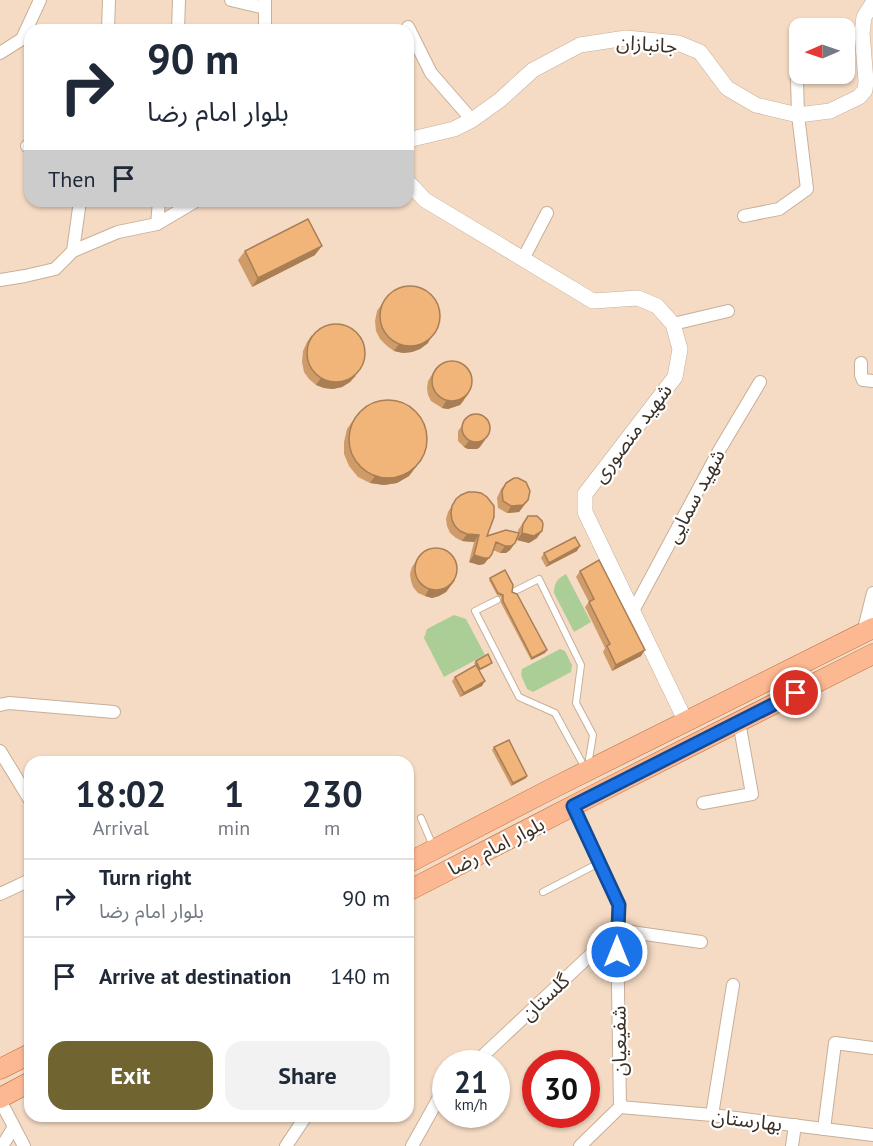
<!DOCTYPE html>
<meta charset="utf-8">
<style>
:root{--surface:#fff;--page:#f2f2f3;--text:#1f2937;--muted:#747a83;--line:#e0e1e3;--accent:#706431}
body{margin:0;font-family:"PT Sans","Noto Sans Arabic",sans-serif;background:var(--page);color:var(--text);height:100vh;display:flex;flex-direction:column;font-size:22px;white-space:nowrap}
*{box-sizing:border-box;margin:0}
p{font-size:20px;color:var(--muted)}
.icon{flex:none;width:33px;height:33px;fill:none;stroke:currentColor;stroke-width:2;stroke-linecap:round;stroke-linejoin:round}
.map{position:relative;flex:1;overflow:hidden}
.details{position:absolute;left:24px;top:756px;width:390px;height:366px;display:flex;flex-direction:column;background:var(--surface);border-radius:18px;box-shadow:0 2px 4px #0004}
.details>*{flex:none}
.hud{position:absolute;left:24px;top:24px;width:390px;height:183px;border-radius:18px;box-shadow:0 2px 4px #0004;background:#fff;color:var(--text);overflow:hidden}
.needle{width:39px;rotate:268deg}
.buttons{position:absolute;left:789px;top:18px;display:grid;gap:12px}
.buttons a{display:grid;place-items:center;width:66px;height:66px;border-radius:12px;background:var(--surface);box-shadow:0 2px 4px #0004;font-size:30px}
.speed{position:absolute;left:432px;top:1050px;display:flex;gap:12px;font-size:30px;font-weight:700;text-align:center}
.speed>*{display:grid;place-content:center;width:78px;height:78px;border-radius:50%;background:var(--surface);box-shadow:0 2px 4px #0004;line-height:1}
.speed small{font-size:15px;font-weight:400}
.speed .limit{border:9px solid #d22;background:#fff;color:#111}
.pin{position:absolute;display:grid;place-items:center;width:51px;height:51px;color:#fff;margin:-26px;border:3px solid #fff;border-radius:50%;box-shadow:0 2px 6px #0007}
.me{position:absolute;width:66px;margin:-33px;rotate:0deg;stroke-linejoin:round;filter:drop-shadow(0 0 4px #0008)}
.turn{display:flex;align-items:center;gap:21px;height:126px;padding:0 24px;font-size:27px}
.turn .icon{width:78px;height:78px;stroke-width:2.5}
.turn b{display:block;font-size:42px;line-height:51px}
.then{display:flex;align-items:center;height:57px;padding:0 24px;background:#0003;gap:12px;font-size:22px}
.eta{display:flex;justify-content:space-evenly;align-items:center;height:102px;text-align:center}
.eta b{font-size:36px;font-weight:800;line-height:42px}
.button{display:flex;gap:12px;margin-top:auto;padding:12px 24px}
.button a{flex:1;height:69px;border-radius:18px;background:var(--accent);color:#fff;font-size:24px;font-weight:800;line-height:69px;text-align:center}
.button a+a{background:var(--page);color:var(--text)}
ul{padding:0;list-style:none}
li{display:flex;align-items:center;gap:18px;height:78px;padding:0 24px;border-top:2px solid var(--line)}
li div{flex:1}
li b{display:block;font-size:22px}
li em{font-style:normal}
.map>svg:first-child{display:block}
.green{fill:#abce97}
.lines{fill:none;stroke-linecap:round;stroke-linejoin:round}
.service-casing{stroke:#c7af98;stroke-width:8}
.minor-casing{stroke:#c7af98;stroke-width:14}
.tertiary-casing{stroke:#c7af98;stroke-width:16}
.primary-casing{stroke:#b76a3c;stroke-width:21}
.service{stroke:#fff;stroke-width:6}
.minor{stroke:#fff;stroke-width:12}
.tertiary{stroke:#fff;stroke-width:15}
.primary{stroke:#fcb891;stroke-width:20}
.wall{fill:#cf9b68}
.shaded-wall{fill:#a97e55}
.building{fill:#f1b479;stroke:#a97e55;stroke-width:1.5}
.route-casing{stroke:#114b97;stroke-width:15}
.route{stroke:#1a73e8;stroke-width:10}
.labels{text-anchor:middle;dominant-baseline:central;stroke-width:4.5;stroke-linejoin:round;paint-order:stroke}
.street-label{font-size:20px;fill:#3a3127;stroke:#fff}
</style>
<div class="map">
<svg width="873" height="1146" viewBox="0 0 873 1146">
<rect width="100%" height="100%" fill="#f5dbc4"/>
<!-- green -->
<g class="green">
<path d="M 566,574 L 591,622 L 574,632 L 554,593 C 554,583 557,579 566,574 Z"/>
<polygon points="454,615 466,619 485,655 444,677 424,638 427,629"/>
<polygon points="560,649 565,651 572,665 571,672 533,692 527,689 521,675 522,669"/>
</g>
<g class="lines">
<defs>
<g id="service">
<polyline points="515,591 539,579 581,665 576,703 593,735 588,765"/>
<polyline points="497,600 475,611 519,697 555,713 585,768"/>
<polyline points="421,818 433,846"/>
<polyline points="543,892 599,863"/>
</g>
<g id="minor">
<polyline points="231,0 265,8"/>
<polyline points="408,27 431,73 472,120"/>
<polyline points="108,30 109,0"/>
<polyline points="178,30 179,0"/>
<polyline points="265,30 265,1"/>
<polyline points="0,53 22,39 40,0"/>
<polyline points="27,146 30,147"/>
<polyline points="744,216 779,209 807,189 798,115 796,44"/>
<polyline points="157,224 159,201"/>
<polyline points="73,251 80,201"/>
<polyline points="523,259 547,213"/>
<polyline points="0,280 25,276 55,269 73,251 118,232 157,224 196,201"/>
<polyline points="673,324 728,311"/>
<polyline points="861,363 861,375 863,380 873,381"/>
<polyline points="633,611 720,449 760,382"/>
<polyline points="863,633 873,593"/>
<polyline points="0,705 9,703 114,712"/>
<polyline points="0,751 30,800"/>
<polyline points="703,803 752,794 739,722"/>
<polyline points="573,806 619,905 617,930 620,1107"/>
<polyline points="0,894 30,880"/>
<polyline points="474,1064 617,930 701,942"/>
<polyline points="0,1100 24,1146"/>
<polyline points="620,1107 712,1115 873,1135"/>
<polyline points="712,1115 733,985"/>
<polyline points="824,1129 835,1043 873,1048"/>
<polyline points="2,1146 14,1127"/>
<polyline points="286,1146 306,1116"/>
<polyline points="412,1146 441,1094 446,1090"/>
<polyline points="580,1146 620,1107"/>
<polyline points="792,1146 795,1125"/>
</g>
<g id="tertiary">
<polyline points="408,142 412,139 454,129 472,120 500,100 533,70 580,45 626,38 678,43 700,52 727,88 756,105 798,115 830,111 859,97 865,90 866,81 862,33 864,17 873,3"/>
<polyline points="408,182 425,200 593,301 638,298 657,306 673,324 680,349 675,377 585,494 585,512 686,722"/>
</g>
<g id="primary">
<polyline points="408,863 555,787 873,628"/>
<polyline points="408,891 598,793 873,654"/>
<polyline points="0,1069 30,1054"/>
<polyline points="0,1098 30,1082"/>
</g>
</defs>
<!-- service casing -->
<use href="#service" class="service-casing"/>
<!-- minor casing -->
<use href="#minor" class="minor-casing"/>
<!-- tertiary casing -->
<use href="#tertiary" class="tertiary-casing"/>
<!-- primary casing -->
<use href="#primary" class="primary-casing"/>
<!-- service -->
<use href="#service" class="service"/>
<!-- minor -->
<use href="#minor" class="minor"/>
<!-- tertiary -->
<use href="#tertiary" class="tertiary"/>
<!-- primary -->
<use href="#primary" class="primary"/>
</g>
<!-- wall -->
<g class="wall">
<polygon points="245,251 315,255 252,287 238,260"/>
<polygon points="388,295 428,343 420,349 412,352 403,353 394,351 387,346 380,339 376,331 375,321 377,311"/>
<polygon points="312,335 356,376 350,382 342,387 333,389 324,388 316,385 309,379 304,372 302,362 303,351 307,342"/>
<polygon points="436,368 464,400 460,405 448,409 442,408 431,401 428,395 427,388 428,381"/>
<polygon points="359,412 417,465 409,476 397,483 384,485 370,483 358,477 349,466 344,454 344,442 347,429"/>
<polygon points="469,416 480,447 477,449 468,449 464,447 458,441 458,431"/>
<polygon points="506,483 528,500 519,512 507,513 498,508 497,498 501,489"/>
<polygon points="456,499 487,536 518,533 518,530 528,516 537,538 529,543 517,540 518,537 515,543 510,550 506,553 500,553 493,550 492,554 484,564 479,565 469,562 474,542 462,541 456,538 450,533 447,526 446,519 448,512"/>
<polygon points="577,551 546,567 541,558 544,553"/>
<polygon points="421,554 455,580 446,592 439,596 432,598 425,596 418,593 413,587 411,581 410,574 412,567"/>
<polygon points="580,571 641,656 612,671 603,652 605,648 585,607 589,602 576,577"/>
<polygon points="490,578 512,592 545,653 531,660 501,603 501,597 497,595 489,580"/>
<polygon points="476,661 490,665 479,671 482,686 460,697 452,681 455,677 476,666 474,663"/>
<polygon points="494,747 526,778 511,786 492,750"/>
</g>
<!-- shaded-wall -->
<g class="shaded-wall">
<polygon points="322,246 315,255 252,287 258,278"/>
<polygon points="432,336 428,343 420,349 412,352 403,353 394,351 399,344"/>
<polygon points="360,369 350,382 342,387 333,389 324,388 316,385 321,378"/>
<polygon points="469,393 460,405 448,409 442,408 446,401"/>
<polygon points="485,440 480,447 477,449 468,449 464,447 469,441"/>
<polygon points="422,459 409,476 397,483 384,485 370,483 375,476"/>
<polygon points="528,500 519,512 507,513 511,506"/>
<polygon points="542,531 537,538 529,543 517,540 522,533"/>
<polygon points="467,534 479,535 474,542 462,541"/>
<polygon points="515,543 510,550 506,553 500,553 505,546"/>
<polygon points="580,546 577,551 546,567 549,563"/>
<polygon points="474,555 489,558 484,564 479,565 469,562"/>
<polygon points="455,580 446,592 439,596 432,598 425,596 429,589"/>
<polygon points="547,650 545,653 531,660 532,658"/>
<polygon points="645,650 641,656 612,671 616,665"/>
<polygon points="485,681 482,686 460,697 464,693"/>
<polygon points="527,776 526,778 511,786 513,783"/>
</g>
<!-- building -->
<g class="building">
<polygon points="308,219 322,246 258,278 245,251"/>
<circle cx="410" cy="316" r="30"/>
<circle cx="336" cy="353" r="29"/>
<circle cx="452" cy="381" r="20"/>
<circle cx="388" cy="439" r="39"/>
<circle cx="476" cy="428" r="14"/>
<polygon points="514,478 518,478 526,482 530,491 528,500 523,505 511,506 503,501 502,491 506,483"/>
<polygon points="468,492 475,492 481,493 487,497 494,506 494,517 487,536 506,530 519,533 515,543 511,546 505,546 496,542 492,554 489,558 484,558 474,555 479,535 467,534 460,531 455,526 452,520 451,513 452,506 456,499 461,495"/>
<polygon points="528,516 537,516 542,521 543,524 542,531 534,536 522,533 523,524"/>
<polygon points="575,537 580,546 549,563 544,553"/>
<circle cx="436" cy="569" r="21"/>
<polygon points="599,560 645,650 616,665 607,646 610,644 589,602 594,599 580,571"/>
<polygon points="505,570 513,585 512,592 517,594 547,650 532,658 503,601 503,595 498,593 490,578"/>
<polygon points="488,654 492,663 480,669 476,661"/>
<polygon points="476,665 485,681 464,693 455,677"/>
<polygon points="509,740 527,776 513,783 494,747"/>
</g>
<g class="lines">
<defs>
<polyline id="route" points="617,952 619,905 573,806 796,693"/>
</defs>
<!-- route casing -->
<use href="#route" class="route-casing"/>
<!-- route -->
<use href="#route" class="route"/>
</g>
<g class="labels">
<!-- street labels -->
<g class="street-label">
<text transform="translate(647 44) rotate(4)">جانبازان</text>
<text transform="translate(632 433) rotate(-53)">شهید منصوری</text>
<text transform="translate(695 496) rotate(-62)">شهید سمایی</text>
<text transform="translate(496 846) rotate(-27)">بلوار امام رضا</text>
<text transform="translate(545 997) rotate(-43)">گلستان</text>
<text transform="translate(619 1041) rotate(-91)">شفیعیان</text>
<text transform="translate(747 1120) rotate(7)">بهارستان</text>
</g>
</g>
</svg>
<div class="buttons">
<a><svg class="needle" viewBox="-14 -14 28 28"><path d="M0-13l5 13h-10z" fill="#e53935"/><path d="M0 13l5-13h-10z" fill="#747a83"/></svg></a>
</div>
<div class="speed"><div>21<small>km/h</small></div><div class="limit">30</div></div>
<div class="pin" style="left:796px;top:693px;background:#d93025"><svg class="icon" aria-label="arrive" viewBox="0 0 24 24"><path d="M6 21V4h12l-3 4 3 4H6"/></svg></div>
<svg class="me" style="left:617px;top:952px" viewBox="-20 -20 40 40"><circle r="17" fill="#1a73e8" stroke="#fff" stroke-width="3"/><path d="M0-11L8 9 0 5-8 9z" fill="#fff"/></svg>
<div class="hud">
<div class="turn"><svg class="icon" aria-label="right" viewBox="0 0 24 24"><path d="M7 20v-9h11M14 6l5 5-5 5"/></svg><div><b>90 m</b>بلوار امام رضا</div></div>
<div class="then">Then<svg class="icon" aria-label="arrive" viewBox="0 0 24 24"><path d="M6 21V4h12l-3 4 3 4H6"/></svg></div>
</div>
<section class="details">
<div class="eta">
<div><b>18:02</b><p>Arrival</p></div>
<div><b>1</b><p>min</p></div>
<div><b>230</b><p>m</p></div>
</div>
<ul>
<li><svg class="icon" aria-label="right" viewBox="0 0 24 24"><path d="M7 20v-9h11M14 6l5 5-5 5"/></svg><div><b>Turn right</b><p>بلوار امام رضا</p></div><em>90 m</em></li>
<li><svg class="icon" aria-label="arrive" viewBox="0 0 24 24"><path d="M6 21V4h12l-3 4 3 4H6"/></svg><div><b>Arrive at destination</b></div><em>140 m</em></li>
</ul>
<div class="button"><a>Exit</a><a>Share</a></div>
</section>
</div>
